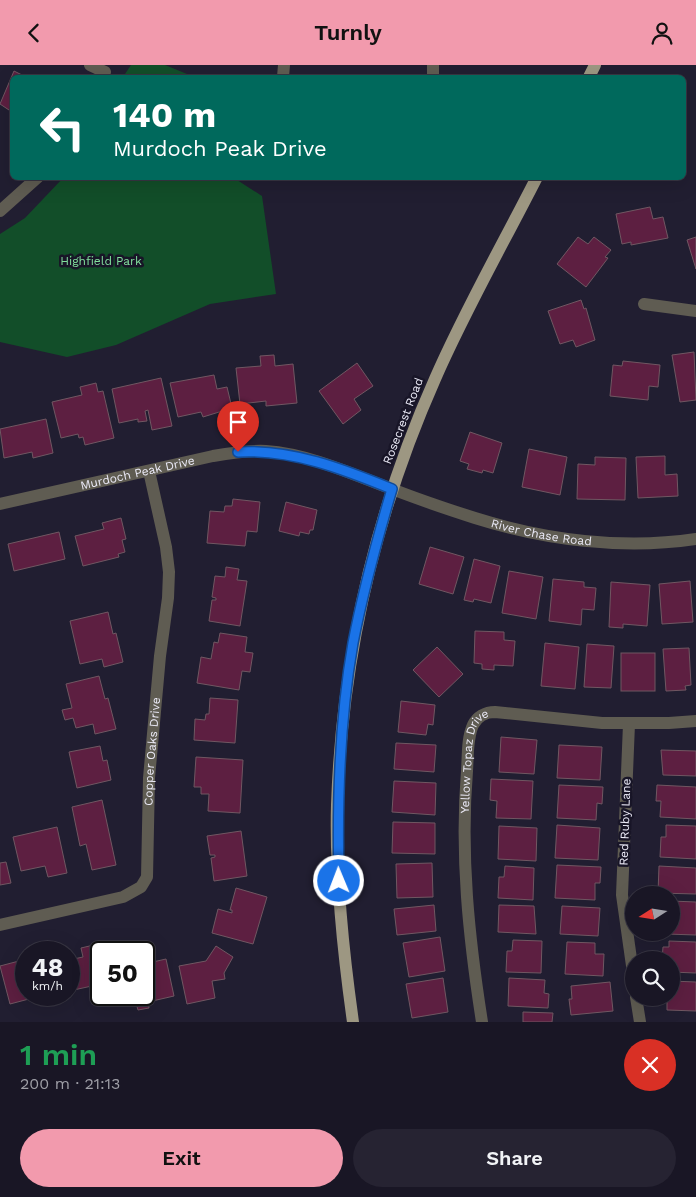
<!DOCTYPE html>
<meta charset="utf-8">
<style>
:root{--surface:#191625;--page:#262332;--text:#f1f3f6;--muted:#9f9fa7;--line:#373542;--accent:#f29aad}
body{margin:0;font-family:"Work Sans",sans-serif;background:var(--page);color:var(--text);height:100vh;display:flex;flex-direction:column;font-size:19px;white-space:nowrap}
*{box-sizing:border-box;margin:0}
p{font-size:16px;color:var(--muted)}
.icon{flex:none;width:28px;height:28px;fill:none;stroke:currentColor;stroke-width:2;stroke-linecap:round;stroke-linejoin:round}
.map{position:relative;height:957px;overflow:hidden}
.details{display:flex;flex-direction:column;background:var(--surface);flex:1}
.details>*{flex:none}
.banner{position:absolute;left:10px;top:10px;width:676px;height:105px;border-radius:8px;box-shadow:0 5px 20px #0002,0 0 0 1px var(--line);background:#00695c;color:#fff;overflow:hidden}
.needle{width:32px;rotate:258deg}
.tools{position:absolute;left:625px;top:821px;display:grid;gap:10px}
.tools a{display:grid;place-items:center;width:55px;height:55px;border-radius:50%;background:var(--surface);box-shadow:0 5px 20px #0002,0 0 0 1px var(--line);font-size:25px}
.speed{position:absolute;left:15px;top:876px;display:flex;gap:10px;font-size:25px;font-weight:700;text-align:center}
.speed>*{display:grid;place-content:center;width:65px;height:65px;border-radius:50%;background:var(--surface);box-shadow:0 5px 20px #0002,0 0 0 1px var(--line);line-height:1}
.speed small{font-size:12px;font-weight:400}
.speed .limit{border:2px solid #111;border-radius:8px;background:#fff;color:#111}
.pin{position:absolute;display:grid;place-items:center;width:42px;height:42px;color:#fff;margin:-51px -21px;border-radius:50% 50% 50% 0;rotate:-45deg;box-shadow:0 0 5px #0007}
.pin .icon{rotate:45deg}
.me{position:absolute;width:55px;margin:-28px;rotate:359deg;stroke-linejoin:round;filter:drop-shadow(0 0 4px #0008)}
.turn{display:flex;align-items:center;gap:18px;height:105px;padding:0 20px;font-size:22px}
.turn .icon{width:65px;height:65px;stroke-width:2.5}
.turn b{display:block;font-size:35px;line-height:42px}
.round{display:grid;place-items:center;flex:none;width:52px;height:52px;border-radius:26px;background:var(--page)}
.summary{display:flex;align-items:center;justify-content:space-between;height:85px;padding:0 20px}
h1{font-size:30px;font-weight:600;line-height:38px;color:#1e9e55}
.cta{display:flex;gap:10px;margin-top:auto;padding:10px 20px}
.cta a{flex:1;height:58px;border-radius:30px;background:var(--accent);color:#111;font-size:20px;font-weight:600;line-height:58px;text-align:center}
.cta a+a{background:var(--page);color:var(--text)}
header{display:flex;justify-content:space-between;align-items:center;height:65px;padding:0 20px;background:var(--accent);color:#111;font-size:22px;font-weight:600}
.map>svg:first-child{display:block}
.green{fill:#124e29}
.building{fill:#5d1f41;stroke:#705762}
.lines{fill:none;stroke-linecap:round;stroke-linejoin:round}
.minor{stroke:#5f5c52;stroke-width:12}
.major{stroke:#9d9782;stroke-width:12}
.route-casing{stroke:#114b97;stroke-width:12}
.route{stroke:#1a73e8;stroke-width:9}
.labels{text-anchor:middle;dominant-baseline:central;stroke-width:5;stroke-linejoin:round;paint-order:stroke}
.park-label{font-size:12px;fill:#82df9d;stroke:#181527}
.street-label{font-size:12px;fill:#ebeaf7;stroke:#181527}
</style>
<header><svg class="icon" aria-label="back" viewBox="0 0 24 24"><path d="M15 5l-7 7 7 7"/></svg>Turnly<svg class="icon" aria-label="person" viewBox="0 0 24 24"><circle cx="12" cy="8" r="4"/><path d="M4 21q1-7 8-7t8 7"/></svg></header>
<div class="map">
<svg width="696" height="957" viewBox="0 0 696 957">
<rect width="100%" height="100%" fill="#211e31"/>
<!-- green -->
<g class="green">
<polygon points="131,0 165,0 187,9 189,12 123,12"/>
<polygon points="64,112 234,113 262,131 276,229 210,239 116,280 67,292 0,277 0,169 25,153"/>
</g>
<!-- building -->
<g class="building">
<polygon points="14,6 26,12 12,12 12,47 0,39"/>
<polygon points="650,142 653,154 663,152 668,173 631,180 631,177 622,179 616,149"/>
<polygon points="578,172 588,179 594,172 611,185 605,192 608,193 586,222 557,199"/>
<polygon points="696,172 696,204 687,175"/>
<polygon points="581,235 584,244 586,243 595,275 576,282 573,275 560,279 548,246"/>
<polygon points="694,287 696,335 680,337 672,290"/>
<polygon points="274,290 275,301 293,299 297,338 266,341 266,336 240,339 236,303 261,301 260,291"/>
<polygon points="623,296 660,300 658,322 649,321 648,335 610,331 613,300 622,301"/>
<polygon points="357,298 373,321 354,334 361,345 343,359 319,326"/>
<polygon points="214,310 217,324 227,322 232,343 203,352 201,347 178,352 170,318"/>
<polygon points="161,313 172,361 152,365 148,345 145,346 147,356 138,357 138,354 119,358 112,324"/>
<polygon points="96,318 98,327 103,326 114,373 85,380 83,372 79,373 78,369 61,373 52,337 82,330 80,322"/>
<polygon points="46,354 53,388 33,393 32,387 4,393 0,364"/>
<polygon points="470,367 502,378 493,408 483,405 482,408 467,404 469,399 460,396"/>
<polygon points="529,384 567,392 560,430 522,422"/>
<polygon points="665,391 665,410 677,409 678,431 638,433 636,392"/>
<polygon points="595,392 626,393 625,435 577,434 578,399 595,400"/>
<polygon points="233,434 260,437 257,467 247,466 245,481 207,478 210,446 224,447 225,441 232,441"/>
<polygon points="286,437 317,445 313,465 310,465 309,469 300,467 299,471 279,466"/>
<polygon points="121,453 126,474 122,475 125,487 118,489 119,492 83,501 75,471 104,464 102,458"/>
<polygon points="59,467 65,494 14,506 8,479"/>
<polygon points="430,482 464,492 453,529 419,519"/>
<polygon points="474,494 500,501 491,538 474,534 473,537 464,535"/>
<polygon points="226,502 239,504 237,515 247,516 240,561 209,556 212,535 216,535 216,533 212,532 215,511 225,512"/>
<polygon points="509,506 543,512 536,554 502,548"/>
<polygon points="553,514 584,517 584,522 596,523 594,545 582,544 581,560 549,556"/>
<polygon points="690,516 693,557 662,559 659,519"/>
<polygon points="611,517 650,520 647,561 623,559 623,563 609,562"/>
<polygon points="108,547 113,569 116,568 123,597 104,602 102,594 80,599 70,556"/>
<polygon points="475,566 504,567 504,575 515,576 513,601 494,600 494,605 482,604 482,599 474,598"/>
<polygon points="220,568 247,572 245,587 253,588 250,607 242,606 239,625 197,618 201,592 211,594 214,577 218,578"/>
<polygon points="545,578 579,582 575,624 541,621"/>
<polygon points="587,579 614,581 611,623 584,622"/>
<polygon points="437,582 463,609 439,632 413,605"/>
<polygon points="689,583 691,620 685,621 686,625 666,626 663,584"/>
<rect x="621" y="588" width="34" height="38"/>
<polygon points="99,611 105,634 108,633 116,664 95,669 93,659 76,663 73,653 65,655 62,645 72,643 66,619"/>
<polygon points="210,633 238,635 235,678 194,675 195,654 205,655 206,649 209,649"/>
<polygon points="401,636 435,640 433,660 428,659 426,670 398,667"/>
<polygon points="501,672 537,675 534,709 499,707"/>
<polygon points="396,678 436,680 434,707 394,704"/>
<polygon points="559,680 602,682 600,715 557,713"/>
<polygon points="100,681 103,696 107,695 111,715 77,723 69,687"/>
<polygon points="661,685 696,686 696,711 663,710"/>
<polygon points="196,692 243,695 240,748 208,746 209,729 201,729 201,722 194,722"/>
<polygon points="491,714 533,716 531,754 496,753 497,736 490,735"/>
<polygon points="394,716 436,718 435,750 392,747"/>
<polygon points="559,720 603,722 602,739 597,738 596,755 557,753"/>
<polygon points="657,720 696,722 696,754 660,752 661,736 656,736"/>
<polygon points="102,735 116,800 92,805 86,779 80,781 72,742"/>
<polygon points="393,757 435,758 435,789 392,788"/>
<polygon points="557,760 600,763 598,795 555,793"/>
<polygon points="666,760 696,761 696,794 660,792 661,772 666,772"/>
<polygon points="499,761 537,763 536,796 498,794"/>
<polygon points="57,762 67,808 48,812 45,801 21,806 13,772"/>
<polygon points="241,766 247,811 214,816 211,793 215,792 215,790 210,790 207,771"/>
<polygon points="6,797 11,818 0,820 0,798"/>
<polygon points="432,798 433,832 397,833 396,799"/>
<polygon points="557,800 601,802 600,818 595,818 595,835 555,833"/>
<polygon points="505,801 534,803 533,835 498,833 499,812 504,812"/>
<polygon points="659,801 696,803 696,829 658,828"/>
<polygon points="236,823 267,832 253,879 212,868 218,844 232,848 232,845 230,845"/>
<polygon points="671,836 696,837 696,870 666,869 671,868"/>
<polygon points="434,840 436,866 397,870 394,844"/>
<polygon points="499,840 534,841 536,869 498,867"/>
<polygon points="562,841 600,843 598,871 560,869"/>
<polygon points="440,872 445,906 409,912 403,878"/>
<polygon points="513,875 542,876 541,908 506,907 507,886 512,886"/>
<polygon points="669,876 696,877 696,908 671,907 671,895 662,895 663,882 669,882"/>
<polygon points="567,877 595,878 595,889 604,889 603,911 565,909"/>
<polygon points="98,879 101,894 101,919 69,926 69,895 83,892 81,883"/>
<polygon points="216,881 233,892 224,908 225,914 212,916 215,933 187,939 179,901 206,896"/>
<polygon points="166,894 174,931 148,937 149,943 138,945 136,938 128,940 126,930 144,930 144,899"/>
<polygon points="19,896 21,904 26,903 26,930 44,930 10,939 0,901"/>
<polygon points="443,913 448,947 412,953 406,919"/>
<polygon points="509,913 545,915 544,928 549,929 548,943 508,941"/>
<polygon points="671,916 696,917 696,946 667,945 667,932 671,932"/>
<polygon points="610,917 613,946 571,950 569,934 572,934 571,921"/>
<polygon points="523,947 553,948 552,957 523,957"/>
</g>
<g class="lines">
<!-- minor -->
<g class="minor">
<polyline points="90,0 105,7"/>
<polyline points="433,0 433,12"/>
<polyline points="283,12 284,0"/>
<polyline points="0,146 38,112"/>
<polyline points="644,239 696,246"/>
<path id="s1" d="M 0,439 L 213,391 C 230,388 248,385 266,386 C 309,389 352,409 392,424 C 420,435 447,444 475,453 C 545,475 623,485 696,474"/>
<polyline points="629,659 622,830 634,915"/>
<path id="s2" d="M 0,860 L 123,832 L 141,822 L 147,812 L 149,713 L 160,591 L 168,533 L 169,507 L 166,482 L 149,406"/>
<polyline points="636,932 640,957"/>
<path id="s3" d="M 482,957 C 469,874 460,790 467,706 C 468,692 467,673 473,660 C 477,652 485,647 495,647 L 602,658 L 669,658 L 696,656"/>
</g>
<!-- major -->
<g class="major">
<polyline points="589,12 595,0"/>
<path d="M 353,957 C 343,886 335,812 337,740 C 342,593 375,449 435,314 C 465,245 503,179 537,112"/>
</g>
</g>
<g class="lines">
<defs>
<path id="route" d="M 238,387 C 292,384 343,404 392,424 C 377,475 363,526 353,578 C 339,657 337,737 339,816"/>
</defs>
<!-- route casing -->
<use href="#route" class="route-casing"/>
<!-- route -->
<use href="#route" class="route"/>
</g>
<g class="labels">
<!-- park labels -->
<g class="park-label">
<text x="101" y="196">Highfield Park</text>
</g>
<!-- street labels -->
<g class="street-label">
<text transform="translate(403 356) rotate(-69)">Rosecrest Road</text>
<text stroke="none"><textPath href="#s1" startOffset="141">Murdoch Peak Drive</textPath></text>
<text stroke="none"><textPath href="#s1" startOffset="560">River Chase Road</textPath></text>
<text stroke="none"><textPath href="#s2" startOffset="284">Copper Oaks Drive</textPath></text>
<text stroke="none"><textPath href="#s3" startOffset="264">Yellow Topaz Drive</textPath></text>
<text transform="translate(625 757) rotate(-88)">Red Ruby Lane</text>
</g>
</g>
</svg>
<div class="tools">
<a><svg class="needle" viewBox="-14 -14 28 28"><path d="M0-13l5 13h-10z" fill="#e53935"/><path d="M0 13l5-13h-10z" fill="#9f9fa7"/></svg></a>
<a><svg class="icon" aria-label="search" viewBox="0 0 24 24"><circle cx="10" cy="10" r="6"/><path d="M15 15l6 6"/></svg></a>
</div>
<div class="speed"><div>48<small>km/h</small></div><div class="limit">50</div></div>
<div class="pin" style="left:238px;top:387px;background:#d93025"><svg class="icon" aria-label="arrive" viewBox="0 0 24 24"><path d="M6 21V4h12l-3 4 3 4H6"/></svg></div>
<svg class="me" style="left:339px;top:816px" viewBox="-20 -20 40 40"><circle r="17" fill="#1a73e8" stroke="#fff" stroke-width="3"/><path d="M0-11L8 9 0 5-8 9z" fill="#fff"/></svg>
<div class="banner">
<div class="turn"><svg class="icon" aria-label="left" viewBox="0 0 24 24"><path d="M17 20v-9H6M10 6l-5 5 5 5"/></svg><div><b>140 m</b>Murdoch Peak Drive</div></div>
</div>
</div>
<section class="details">
<div class="summary"><div><h1>1 min</h1><p>200 m · 21:13</p></div><a class="round" style="background:#d93025;color:#fff"><svg class="icon" aria-label="close" viewBox="0 0 24 24"><path d="M6 6l12 12M18 6L6 18"/></svg></a></div>
<div class="cta"><a>Exit</a><a>Share</a></div>
</section>
